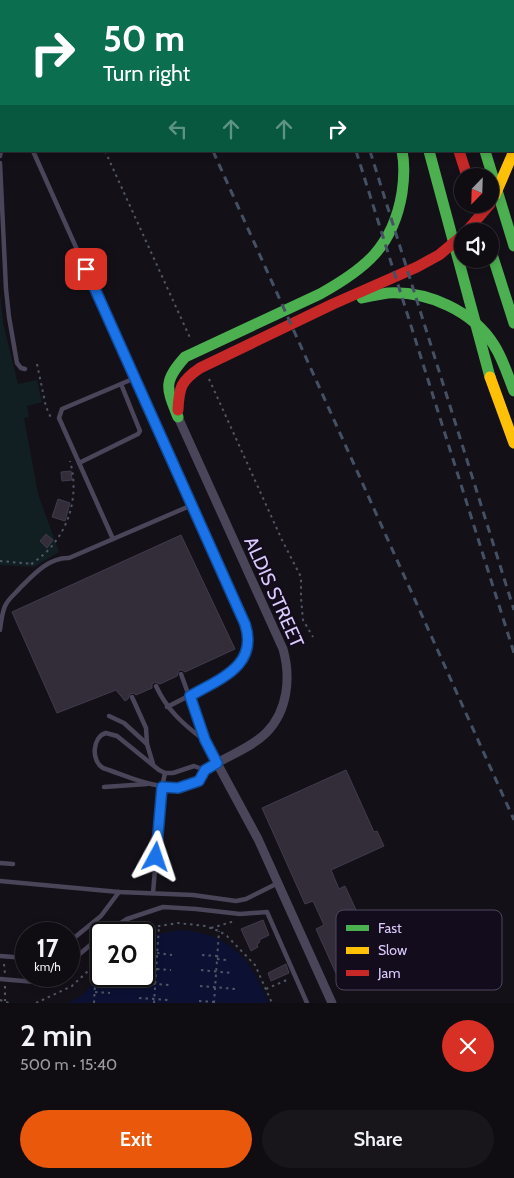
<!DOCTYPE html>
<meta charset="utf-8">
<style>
:root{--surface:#0f0c12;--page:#18151b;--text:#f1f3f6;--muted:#9b9b9f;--line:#2f2c32;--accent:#ea580c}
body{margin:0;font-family:Cabin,sans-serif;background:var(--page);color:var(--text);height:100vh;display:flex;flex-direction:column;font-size:19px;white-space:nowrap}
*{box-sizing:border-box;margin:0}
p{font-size:16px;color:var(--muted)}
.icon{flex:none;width:28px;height:28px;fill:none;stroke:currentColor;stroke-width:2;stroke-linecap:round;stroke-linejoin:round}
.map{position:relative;height:1003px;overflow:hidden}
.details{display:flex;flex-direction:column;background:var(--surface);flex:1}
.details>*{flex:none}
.top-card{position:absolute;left:0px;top:0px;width:515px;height:152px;box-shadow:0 2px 8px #0003,0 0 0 1px var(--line);background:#0b6e4f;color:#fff;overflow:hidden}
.needle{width:32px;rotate:203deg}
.buttons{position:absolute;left:454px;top:168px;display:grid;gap:10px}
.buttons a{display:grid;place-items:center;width:45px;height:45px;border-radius:50%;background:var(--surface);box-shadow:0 2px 8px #0003,0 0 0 1px var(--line);font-size:25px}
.speed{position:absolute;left:15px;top:922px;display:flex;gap:10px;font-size:25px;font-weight:700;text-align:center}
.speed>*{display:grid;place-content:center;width:65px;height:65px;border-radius:50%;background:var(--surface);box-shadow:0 2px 8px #0003,0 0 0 1px var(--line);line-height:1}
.speed small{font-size:12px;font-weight:400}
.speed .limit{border:2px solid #111;border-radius:8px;background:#fff;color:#111}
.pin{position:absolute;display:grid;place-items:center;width:42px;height:42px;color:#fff;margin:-21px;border-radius:10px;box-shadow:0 2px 8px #0006}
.me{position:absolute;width:55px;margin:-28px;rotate:5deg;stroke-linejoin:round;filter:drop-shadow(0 0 4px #0008)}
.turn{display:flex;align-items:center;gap:18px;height:105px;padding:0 20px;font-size:22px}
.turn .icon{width:65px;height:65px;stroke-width:2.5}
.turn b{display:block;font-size:35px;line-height:42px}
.lanes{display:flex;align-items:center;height:48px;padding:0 20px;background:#0003;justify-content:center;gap:25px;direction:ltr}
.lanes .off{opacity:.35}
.round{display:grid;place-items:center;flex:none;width:52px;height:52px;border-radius:26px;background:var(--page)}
.overview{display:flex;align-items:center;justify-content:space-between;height:85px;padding:0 20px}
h1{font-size:30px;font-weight:600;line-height:38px}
.primary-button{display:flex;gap:10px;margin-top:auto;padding:10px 20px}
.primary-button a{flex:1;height:58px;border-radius:30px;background:var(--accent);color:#fff;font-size:20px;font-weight:600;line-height:58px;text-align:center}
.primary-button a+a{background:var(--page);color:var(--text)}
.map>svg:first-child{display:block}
.green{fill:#111f23}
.water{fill:#0c1133}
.building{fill:#332d3a;stroke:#423a4c}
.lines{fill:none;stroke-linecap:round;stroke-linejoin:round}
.path{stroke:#4f5765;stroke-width:2;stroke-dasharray:2.5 4;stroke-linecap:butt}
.lane{stroke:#4a4559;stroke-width:4.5}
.street{stroke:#4a4559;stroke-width:9}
.fast{stroke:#4caf50;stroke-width:11}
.slow{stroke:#ffc107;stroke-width:11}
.jam{stroke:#c62828;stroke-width:11}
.rail{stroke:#445063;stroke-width:3;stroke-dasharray:8 6;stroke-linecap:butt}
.route-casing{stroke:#114b97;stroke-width:12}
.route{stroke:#1a73e8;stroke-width:9}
.labels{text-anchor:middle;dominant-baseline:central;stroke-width:5;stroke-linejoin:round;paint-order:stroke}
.street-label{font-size:19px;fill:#dbcafc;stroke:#130c1c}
.key{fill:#130c1c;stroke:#4f455f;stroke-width:1}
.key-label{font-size:14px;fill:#dbcafc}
</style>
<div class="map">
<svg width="514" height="1003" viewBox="0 0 514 1003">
<rect width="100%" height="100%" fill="#141018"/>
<!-- green -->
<polygon class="green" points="0,293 3,323 18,384 37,380 42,402 27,406 29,417 24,418 38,494 59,552 34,567 0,565"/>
<!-- water -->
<path class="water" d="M 181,930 C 233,935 249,958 269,1003 L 67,1003 C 84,996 87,992 96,976 L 108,978 L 144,976 L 144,940 L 158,934 Z"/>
<!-- building -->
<g class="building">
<polygon points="71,471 72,480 62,481 61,472"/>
<polygon points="58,499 70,503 65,521 52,517"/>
<polygon points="46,534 53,540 47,548 40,541"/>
<polygon points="181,535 235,649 185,672 182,670 179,670 177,676 160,684 155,682 152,684 152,688 136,695 133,693 130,694 128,699 125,701 116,690 57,713 12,612"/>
<polygon points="346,770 374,832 377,831 384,846 331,870 339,889 345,886 380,962 339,980 316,929 324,925 313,901 305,904 262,808"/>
<polygon points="263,920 269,935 259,940 260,942 257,944 258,947 251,951 241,929"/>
<polygon points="286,964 289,973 271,981 268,973"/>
</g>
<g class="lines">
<!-- path -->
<g class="path">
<polyline points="37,0 37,1"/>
<polyline points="105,151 191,340"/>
<polyline points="37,364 46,407 52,420"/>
<polyline points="209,379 282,540 301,577 301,598 303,620 313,637"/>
<polyline points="0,561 33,564"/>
<path d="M 31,564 C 66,542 81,500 70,461"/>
<polyline points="211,928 235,921"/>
<polyline points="140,934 159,926 178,923 205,926 219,931 227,936 255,965 272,1003"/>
<polyline points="157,953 172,955"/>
<polyline points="147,955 157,956"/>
<polyline points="202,955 217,956"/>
<polyline points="217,959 227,960"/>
<polyline points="4,964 5,974"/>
<polyline points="144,968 171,970"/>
<polyline points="201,970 231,973"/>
<polyline points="140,983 170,985"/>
<polyline points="5,986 5,1001"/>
<polyline points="200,986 236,989"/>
<polyline points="266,989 289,979"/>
<polyline points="95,992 110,993"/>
<polyline points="139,998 169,1000"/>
<polyline points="0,1000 9,1003"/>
<polyline points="199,1001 214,1002"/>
<polyline points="36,1003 72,986 89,970 101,963"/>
<polyline points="94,1003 96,965"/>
<polyline points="154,1003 159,926"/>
<polyline points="214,1003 219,931"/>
</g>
<!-- lane -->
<g class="lane">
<path d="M 33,151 L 247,630 C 253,661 231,672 208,685 C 195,693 181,700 167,707"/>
<polyline points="0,156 1,151"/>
<polyline points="0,163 6,289 9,317 17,363 21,368 25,369"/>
<polyline points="79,463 138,434 140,431 121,384"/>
<polyline points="113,539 59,418 62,409 135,378"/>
<path d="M 0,630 C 1,622 2,613 5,606 C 8,599 15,594 20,588 C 33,575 49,557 69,558 L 192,505"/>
<path d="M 181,674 L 205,740 L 217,763 L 205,770 L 199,781 C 163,795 136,779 103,768 C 91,761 92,737 106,733 L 117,736 L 159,770 L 165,773 L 173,773 L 194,766 L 205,770"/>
<path d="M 156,686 C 167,710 183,724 204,740"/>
<polyline points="132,697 146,728 147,744 153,764"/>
<polyline points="109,716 124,723 147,744"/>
<polyline points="104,787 147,784"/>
<polyline points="0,863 13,864"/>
<polyline points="0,881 119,892 193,895 236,901 246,899 278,883"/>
<polyline points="153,893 162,787 165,773"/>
<polyline points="104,934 127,919 163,907 196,909 240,914 267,912 307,1003"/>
<polyline points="69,942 101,916 119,892"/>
<polyline points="0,956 26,958"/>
<polyline points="69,963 101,936"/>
<polyline points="0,979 47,983 54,976"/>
</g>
<!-- street -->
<path class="street" d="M 178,417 L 283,649 C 291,677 288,711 266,733 C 253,746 233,754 217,763 L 258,839 L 332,1003"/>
<!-- fast -->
<g class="fast">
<polyline points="411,0 412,1"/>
<polyline points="429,151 490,377"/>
<polyline points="485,151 514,246"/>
<polyline points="490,248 514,323"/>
<path d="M 362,298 C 371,296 380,294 388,293 C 428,291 473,311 494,345 C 503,359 508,376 514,391"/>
<path d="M 178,417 C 166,387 163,382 185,357 L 320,294 C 365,269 393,247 402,193 C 404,179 405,165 402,151"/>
</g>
<!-- slow -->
<g class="slow">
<polyline points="485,0 486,1"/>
<polyline points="495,195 514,151"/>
<polyline points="490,377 514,443"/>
</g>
<!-- jam -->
<g class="jam">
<polyline points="365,0 366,1"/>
<polyline points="388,0 388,1"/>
<polyline points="436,0 436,1"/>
<polyline points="459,151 467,176"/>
<polyline points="467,231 490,204"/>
<path d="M 178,410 C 179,387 181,381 200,368 L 333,304 L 417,267 L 439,255 L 462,236"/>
</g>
<!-- rail -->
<g class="rail">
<polyline points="145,0 146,1"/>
<polyline points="308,0 309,1"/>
<polyline points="323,0 323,1"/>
<polyline points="213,151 514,820"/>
<polyline points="356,151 514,653"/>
<polyline points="370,151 514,610"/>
</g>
</g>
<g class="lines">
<defs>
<path id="route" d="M 86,269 L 245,624 C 259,666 219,679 190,696 L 205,740 L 217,763 L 205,770 L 199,781 L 178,788 L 162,787 L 156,857"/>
</defs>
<!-- route casing -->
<use href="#route" class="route-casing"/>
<!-- route -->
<use href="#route" class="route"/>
</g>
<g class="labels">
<!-- street labels -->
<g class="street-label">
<text transform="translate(274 592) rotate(66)">ALDIS STREET</text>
</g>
</g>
<!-- legend -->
<rect x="336" y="910" width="166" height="80" rx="8" class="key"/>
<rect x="346" y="925" width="23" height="6" fill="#4caf50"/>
<rect x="346" y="947" width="23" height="7" fill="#ffc107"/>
<rect x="346" y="970" width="23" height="6" fill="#c62828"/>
<g class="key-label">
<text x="378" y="933">Fast</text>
<text x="378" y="955">Slow</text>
<text x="378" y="978">Jam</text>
</g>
</svg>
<div class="buttons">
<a><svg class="needle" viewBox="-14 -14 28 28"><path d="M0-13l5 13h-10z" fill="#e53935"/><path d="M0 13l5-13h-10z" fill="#9b9b9f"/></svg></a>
<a><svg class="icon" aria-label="sound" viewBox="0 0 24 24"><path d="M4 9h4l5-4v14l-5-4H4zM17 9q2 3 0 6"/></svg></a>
</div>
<div class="speed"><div>17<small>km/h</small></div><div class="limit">20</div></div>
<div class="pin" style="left:86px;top:269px;background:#d93025"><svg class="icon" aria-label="arrive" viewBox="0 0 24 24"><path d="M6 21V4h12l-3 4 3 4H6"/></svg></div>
<svg class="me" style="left:156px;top:857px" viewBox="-20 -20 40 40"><path d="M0-17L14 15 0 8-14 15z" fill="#1a73e8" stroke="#fff" stroke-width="4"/></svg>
<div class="top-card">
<div class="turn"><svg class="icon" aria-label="right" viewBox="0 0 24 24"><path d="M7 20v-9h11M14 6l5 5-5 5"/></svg><div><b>50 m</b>Turn right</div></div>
<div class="lanes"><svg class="icon off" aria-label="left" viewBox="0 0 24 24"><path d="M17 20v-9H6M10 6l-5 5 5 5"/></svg><svg class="icon off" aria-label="ahead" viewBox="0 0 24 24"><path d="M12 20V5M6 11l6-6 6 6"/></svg><svg class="icon off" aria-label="ahead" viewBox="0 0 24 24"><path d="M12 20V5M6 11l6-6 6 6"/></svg><svg class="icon" aria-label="right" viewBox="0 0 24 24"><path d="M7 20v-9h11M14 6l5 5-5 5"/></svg></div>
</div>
</div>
<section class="details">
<div class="overview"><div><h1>2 min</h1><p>500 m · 15:40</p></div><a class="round" style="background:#d93025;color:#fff"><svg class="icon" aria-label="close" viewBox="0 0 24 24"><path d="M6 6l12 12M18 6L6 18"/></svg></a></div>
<div class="primary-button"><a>Exit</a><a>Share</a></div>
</section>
